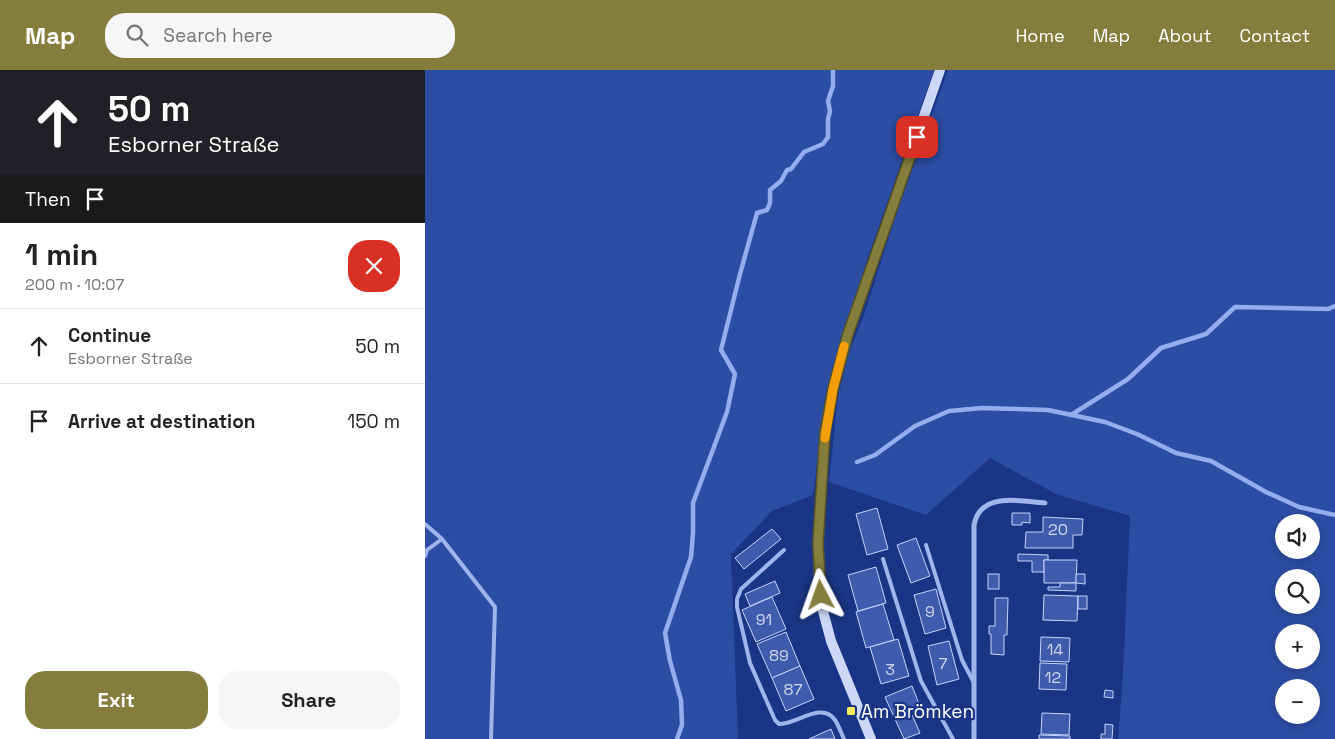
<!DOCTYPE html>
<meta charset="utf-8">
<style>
:root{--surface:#fff;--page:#f6f6f6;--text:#222;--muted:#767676;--line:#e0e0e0;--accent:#857d3c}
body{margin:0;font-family:"Space Grotesk",sans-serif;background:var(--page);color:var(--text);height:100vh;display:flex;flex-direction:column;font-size:19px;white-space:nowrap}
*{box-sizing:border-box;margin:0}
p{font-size:16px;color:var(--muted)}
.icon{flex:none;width:28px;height:28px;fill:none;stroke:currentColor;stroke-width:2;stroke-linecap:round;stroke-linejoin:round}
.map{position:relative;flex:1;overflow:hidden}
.details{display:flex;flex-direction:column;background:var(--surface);width:425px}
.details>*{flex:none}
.banner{background:#202124;color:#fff;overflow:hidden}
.buttons{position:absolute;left:850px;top:444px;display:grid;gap:10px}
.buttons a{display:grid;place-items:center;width:45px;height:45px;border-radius:50%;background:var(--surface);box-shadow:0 2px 8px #0003;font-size:25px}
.pin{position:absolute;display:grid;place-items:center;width:42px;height:42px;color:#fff;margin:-21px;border-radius:10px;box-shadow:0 2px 8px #0006}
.me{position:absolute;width:55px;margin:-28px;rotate:356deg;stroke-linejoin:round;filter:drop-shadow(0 0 4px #0008)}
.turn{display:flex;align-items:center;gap:18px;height:105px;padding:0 25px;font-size:22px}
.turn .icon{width:65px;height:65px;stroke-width:2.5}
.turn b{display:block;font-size:35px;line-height:42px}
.then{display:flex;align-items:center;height:48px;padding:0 25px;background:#0003;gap:10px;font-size:19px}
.round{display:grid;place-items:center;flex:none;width:52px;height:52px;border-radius:20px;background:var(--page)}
.headline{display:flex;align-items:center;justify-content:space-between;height:85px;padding:0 25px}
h1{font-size:30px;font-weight:700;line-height:38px}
.cta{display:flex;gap:10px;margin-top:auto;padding:10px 25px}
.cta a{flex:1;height:58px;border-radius:20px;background:var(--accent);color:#fff;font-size:20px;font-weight:700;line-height:58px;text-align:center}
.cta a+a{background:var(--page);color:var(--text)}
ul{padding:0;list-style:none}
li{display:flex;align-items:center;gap:15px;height:75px;padding:0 25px;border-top:1px solid var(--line)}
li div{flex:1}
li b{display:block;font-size:19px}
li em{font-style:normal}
header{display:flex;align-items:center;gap:30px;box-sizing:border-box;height:70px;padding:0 25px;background:var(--accent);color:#fff}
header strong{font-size:24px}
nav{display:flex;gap:28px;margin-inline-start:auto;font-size:18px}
.search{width:350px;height:45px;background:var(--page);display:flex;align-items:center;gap:12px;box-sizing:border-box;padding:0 18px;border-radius:20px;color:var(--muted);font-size:19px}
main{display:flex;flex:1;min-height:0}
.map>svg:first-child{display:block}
.green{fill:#2c4da4;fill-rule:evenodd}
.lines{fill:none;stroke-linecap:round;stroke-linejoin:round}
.stream{stroke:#93adee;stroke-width:4.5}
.building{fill:#3e5bad;stroke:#c6d4f9}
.lane{stroke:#a0b5ec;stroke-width:4}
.street{stroke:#a0b5ec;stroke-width:5}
.secondary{stroke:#cdd8f9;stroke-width:10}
.route-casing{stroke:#565127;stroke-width:12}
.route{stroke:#857d3c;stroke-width:9}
.slow{stroke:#f59e0b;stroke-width:9}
.poi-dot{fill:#ffed5c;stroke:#1a3586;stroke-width:2}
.labels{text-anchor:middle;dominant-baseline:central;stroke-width:4.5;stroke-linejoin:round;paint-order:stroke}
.number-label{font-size:16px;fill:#cfd6ea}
.poi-label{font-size:19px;fill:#fff;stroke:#1a3586;text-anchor:start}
</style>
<header>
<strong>Map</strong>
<div class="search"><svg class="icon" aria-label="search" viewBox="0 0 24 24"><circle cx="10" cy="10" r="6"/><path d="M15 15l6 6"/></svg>Search here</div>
<nav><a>Home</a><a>Map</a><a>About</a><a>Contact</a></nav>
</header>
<main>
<section class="details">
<div class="banner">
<div class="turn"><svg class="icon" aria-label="ahead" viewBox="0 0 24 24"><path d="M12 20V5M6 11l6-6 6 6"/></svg><div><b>50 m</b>Esborner Straße</div></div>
<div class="then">Then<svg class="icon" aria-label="arrive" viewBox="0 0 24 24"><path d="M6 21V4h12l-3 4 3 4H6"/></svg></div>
</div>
<div class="headline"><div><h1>1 min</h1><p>200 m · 10:07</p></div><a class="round" style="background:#d93025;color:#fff"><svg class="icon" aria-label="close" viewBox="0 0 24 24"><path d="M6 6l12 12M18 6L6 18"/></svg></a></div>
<ul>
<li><svg class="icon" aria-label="ahead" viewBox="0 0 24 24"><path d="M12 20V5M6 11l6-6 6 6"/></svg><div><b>Continue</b><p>Esborner Straße</p></div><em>50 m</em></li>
<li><svg class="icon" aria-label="arrive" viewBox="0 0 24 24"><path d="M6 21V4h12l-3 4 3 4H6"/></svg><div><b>Arrive at destination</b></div><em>150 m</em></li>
</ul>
<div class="cta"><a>Exit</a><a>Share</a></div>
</section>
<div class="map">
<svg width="910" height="669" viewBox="0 0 910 669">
<rect width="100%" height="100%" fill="#1a3586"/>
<!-- green -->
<g class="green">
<polygon points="0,0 509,0 444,184 402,320 388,425 347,441 306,484 313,669 0,669"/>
<path d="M 523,0 L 910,0 L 910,669 L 693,669 L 698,605 L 705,446 L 631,424 L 565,388 L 501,445 L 404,412 L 413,326 L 424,282 L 439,245 L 473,139 ZM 859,452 L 886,452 L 886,480 L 859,480 ZM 859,508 L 886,508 L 886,535 L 859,535 ZM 886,562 L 886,590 L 859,590 L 859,562 ZM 859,618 L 886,618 L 886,645 L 859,645 Z"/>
</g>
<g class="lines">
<!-- stream -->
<g class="stream">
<polyline points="646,345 703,309 736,278 781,264 810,237 903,239 910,236"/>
<polyline points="432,392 450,385 490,356 524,341 557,338 623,340 680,352 712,364 751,383 786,391 841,422 874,437 910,445"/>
<polyline points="252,669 257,655 256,630 245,591 240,563 266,487 268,463 268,433 302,342 310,304 296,280 315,204 332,143 342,140 345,133 345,120 356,111 362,100 366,99 379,82 398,74 403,67 403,49 405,41 403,31 408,16 408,0"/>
</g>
</g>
<!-- building -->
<g class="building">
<polygon points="452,438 463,479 442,485 431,444"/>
<polygon points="587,443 605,443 605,453 597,452 597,455 587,455"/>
<polygon points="618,447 658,449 657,465 648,465 648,478 600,478 601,462 618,462"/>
<polygon points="347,459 356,469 319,499 310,488"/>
<polygon points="491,468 505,506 486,513 472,475"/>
<polygon points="593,484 623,485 623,490 619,490 619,502 607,502 607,491 593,491"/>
<polygon points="619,490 652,490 651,513 619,513"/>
<polygon points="451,497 461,533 433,541 423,505"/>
<rect x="563" y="504" width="11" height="15"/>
<polygon points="651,504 660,504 660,514 651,513"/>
<polygon points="350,511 355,523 325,536 320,524"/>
<polygon points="635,513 651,513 651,521 623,520 623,517 635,517"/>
<polygon points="511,519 521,558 500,564 489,525"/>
<polygon points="619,525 653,526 652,551 618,550"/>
<rect x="653" y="526" width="9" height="13"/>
<polygon points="347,527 361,559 331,572 317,540"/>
<polygon points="570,528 583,528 582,565 579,565 579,585 566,584 566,564 564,564 564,556 570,556"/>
<polygon points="458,534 469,570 441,578 431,542"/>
<polygon points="361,562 375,596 347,608 332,574"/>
<polygon points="616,567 645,568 644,592 615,591"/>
<polygon points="473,569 484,606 456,614 445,577"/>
<polygon points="524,571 534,609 512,615 503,576"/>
<polygon points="615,593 642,594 641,620 614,619"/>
<polygon points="375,596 389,629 361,641 347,608"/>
<polygon points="487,616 494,634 484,638 495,663 479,669 460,627"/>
<polygon points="680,620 688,621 688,628 679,627"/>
<polygon points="617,643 645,644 644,665 616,664"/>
<polygon points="680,654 688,655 687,669 676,669 676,664 680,664"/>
<polygon points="406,659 410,669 384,669"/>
<polygon points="614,665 645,666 645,669 614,669"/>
</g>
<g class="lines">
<!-- lane -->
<g class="lane">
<polyline points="0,454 17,469"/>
<polyline points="501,475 537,590 548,611"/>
<path d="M 359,480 L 316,519 L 312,529 L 312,537 L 325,593 L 350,650 L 354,654 C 372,654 397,631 410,650 C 414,656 416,663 419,669"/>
<polyline points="0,486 2,480 17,469 70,537 66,669"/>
<polyline points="458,489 496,611 528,669"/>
</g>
<!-- street -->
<path class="street" d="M 549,669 L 549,455 C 550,451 551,447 553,444 C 566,423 600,432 620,433"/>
<!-- secondary -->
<polyline class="secondary" points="446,669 406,571 398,541 394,509 393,474 400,362 408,319 423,264 515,0"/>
</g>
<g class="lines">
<defs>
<polyline id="route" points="396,525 393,474 395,440 400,362 408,319 423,264 492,67"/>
</defs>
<!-- route casing -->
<use href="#route" class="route-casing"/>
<!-- route -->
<use href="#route" class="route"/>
<!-- slow -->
<polyline class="slow" points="400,368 408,319 419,276"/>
</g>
<!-- markers -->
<rect class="poi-dot" x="421" y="636" width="10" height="10" rx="2.5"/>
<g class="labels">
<!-- number labels -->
<g class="number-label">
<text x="633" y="459">20</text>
<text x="505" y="541">9</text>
<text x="339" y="549">91</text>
<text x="630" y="579">14</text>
<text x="354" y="585">89</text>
<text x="518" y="593">7</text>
<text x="465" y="599">3</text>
<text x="628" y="607">12</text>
<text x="368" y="619">87</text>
</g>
<!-- poi labels -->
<g class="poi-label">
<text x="436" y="641">Am Brömken</text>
</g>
</g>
</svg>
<div class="buttons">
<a><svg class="icon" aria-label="sound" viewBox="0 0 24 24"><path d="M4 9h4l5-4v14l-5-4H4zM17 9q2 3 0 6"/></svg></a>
<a><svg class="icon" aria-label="search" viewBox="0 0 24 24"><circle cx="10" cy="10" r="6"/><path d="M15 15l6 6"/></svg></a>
<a>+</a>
<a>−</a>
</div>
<div class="pin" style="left:492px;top:67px;background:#d93025"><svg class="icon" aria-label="arrive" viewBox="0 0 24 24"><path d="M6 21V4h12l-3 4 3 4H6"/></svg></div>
<svg class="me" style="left:396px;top:525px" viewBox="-20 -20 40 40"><path d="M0-17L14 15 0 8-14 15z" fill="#857d3c" stroke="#fff" stroke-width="4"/></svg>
</div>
</main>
